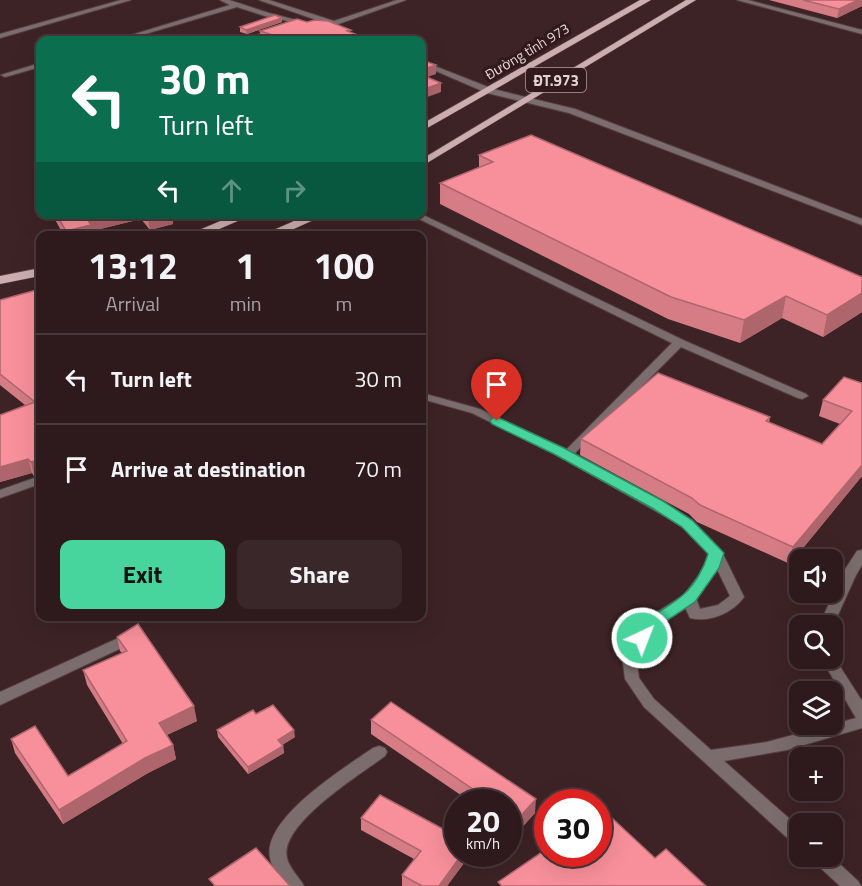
<!DOCTYPE html>
<meta charset="utf-8">
<style>
:root{--surface:#2e1a1c;--page:#3a2729;--text:#f1f3f6;--muted:#a7a1a3;--line:#49383b;--accent:#47d49d}
body{margin:0;font-family:"Titillium Web",sans-serif;background:var(--page);color:var(--text);height:100vh;display:flex;flex-direction:column;font-size:22px;white-space:nowrap}
*{box-sizing:border-box;margin:0}
p{font-size:20px;color:var(--muted)}
.icon{flex:none;width:33px;height:33px;fill:none;stroke:currentColor;stroke-width:2;stroke-linecap:round;stroke-linejoin:round}
.map{position:relative;flex:1;overflow:hidden}
.panel{position:absolute;left:36px;top:231px;width:390px;height:390px;display:flex;flex-direction:column;background:var(--surface);border-radius:12px;box-shadow:0 6px 24px #0002,0 0 0 2px var(--line)}
.panel>*{flex:none}
.top-card{position:absolute;left:36px;top:36px;width:390px;height:183px;border-radius:12px;box-shadow:0 6px 24px #0002,0 0 0 2px var(--line);background:#0b6e4f;color:#fff;overflow:hidden}
.buttons{position:absolute;left:789px;top:549px;display:grid;gap:12px}
.buttons a{display:grid;place-items:center;width:54px;height:54px;border-radius:12px;background:var(--surface);box-shadow:0 6px 24px #0002,0 0 0 2px var(--line);font-size:30px}
.speed{position:absolute;left:444px;top:789px;display:flex;gap:12px;font-size:30px;font-weight:700;text-align:center}
.speed>*{display:grid;place-content:center;width:78px;height:78px;border-radius:50%;background:var(--surface);box-shadow:0 6px 24px #0002,0 0 0 2px var(--line);line-height:1}
.speed small{font-size:15px;font-weight:400}
.speed .limit{border:9px solid #d22;background:#fff;color:#111}
.pin{position:absolute;display:grid;place-items:center;width:51px;height:51px;color:#fff;margin:-62px -26px;border-radius:50% 50% 50% 0;rotate:-45deg;box-shadow:0 0 6px #0007}
.pin .icon{rotate:45deg}
.me{position:absolute;width:66px;margin:-33px;rotate:43deg;stroke-linejoin:round;filter:drop-shadow(0 0 4px #0008)}
.turn{display:flex;align-items:center;gap:21px;height:126px;padding:0 24px;font-size:27px}
.turn .icon{width:78px;height:78px;stroke-width:2.5}
.turn b{display:block;font-size:42px;line-height:51px}
.lanes{display:flex;align-items:center;height:57px;padding:0 24px;background:#0003;justify-content:center;gap:30px;direction:ltr}
.lanes .off{opacity:.35}
.eta{display:flex;justify-content:space-evenly;align-items:center;height:102px;text-align:center}
.eta b{font-size:36px;font-weight:700;line-height:42px}
.cta{display:flex;gap:12px;margin-top:auto;padding:12px 24px}
.cta a{flex:1;height:69px;border-radius:12px;background:var(--accent);color:#111;font-size:24px;font-weight:700;line-height:69px;text-align:center}
.cta a+a{background:var(--page);color:var(--text)}
ul{padding:0;list-style:none}
li{display:flex;align-items:center;gap:18px;height:90px;padding:0 24px;border-top:2px solid var(--line)}
li div{flex:1}
li b{display:block;font-size:22px}
li em{font-style:normal}
.map>svg:first-child{display:block}
.lines{fill:none;stroke-linecap:round;stroke-linejoin:round}
.lane-casing{stroke:#583f41;stroke-width:2}
.street-casing{stroke:#583f41;stroke-width:2}
.primary-casing{stroke:#583f41;stroke-width:1}
.lane{fill:#7b6d6e;fill-rule:evenodd}
.street{fill:#7b6d6e;fill-rule:evenodd}
.primary{fill:#ccaeb0;fill-rule:evenodd}
.wall{fill:#d57c85}
.shaded-wall{fill:#ae656c}
.building{fill:#f8909b;stroke:#ae656c;stroke-width:1.5}
.route{fill:#47d49d;stroke:#2e8a66;stroke-width:1.5}
.labels{text-anchor:middle;dominant-baseline:central;stroke-width:6;stroke-linejoin:round;paint-order:stroke}
.far-street-label{font-size:14px;fill:#e6d4d5;stroke:#32191c}
.shield{fill:#32191c;stroke:#b09c9e;stroke-width:1.5}
.shield-label{font-size:15px;font-weight:bold;fill:#e6d4d5}
</style>
<div class="map">
<svg width="862" height="886" viewBox="0 0 862 886">
<rect width="100%" height="100%" fill="#3d2325"/>
<g class="lines">
<defs>
<polygon id="lane" points="737,0 748,0 862,30 862,34"/>
<g id="street">
<polygon points="121,0 131,0 0,38 0,34"/>
<polygon points="220,0 229,0 269,13 308,23 305,25 265,16 237,7 125,40 115,40 230,5"/>
<polygon points="259,0 269,0 334,21 397,0 406,0 330,27 327,25 328,24"/>
<polygon points="276,28 279,30 278,31 252,40 242,40"/>
<polygon points="422,61 493,89 575,109 862,219 862,225 569,113 487,93 422,65"/>
<polygon points="40,63 40,67 5,77 1,75"/>
<path d="M 409,214 L 421,214 L 683,340 L 806,394 L 808,396 L 802,399 L 798,398 L 681,347 L 574,454 L 692,520 L 721,550 L 744,597 C 733,613 709,623 690,618 L 685,607 L 659,625 L 636,656 L 639,678 L 654,699 L 711,750 L 767,742 L 856,718 L 821,658 L 832,658 L 832,654 L 862,701 L 862,728 L 787,750 L 724,761 L 800,828 L 800,846 L 794,844 L 644,707 L 625,679 L 622,655 L 624,651 L 649,617 L 684,595 L 705,567 L 709,554 L 682,526 L 555,454 L 472,413 L 422,399 L 422,393 L 480,409 L 566,450 L 672,343 ZM 717,569 L 730,596 L 718,605 L 700,609 L 696,598 Z"/>
<polygon points="40,476 40,484 0,498 0,490"/>
<polygon points="862,550 862,565 856,575 833,626 819,626 842,574 857,551"/>
<polygon points="125,635 130,636 132,640 130,644 0,705 0,692"/>
<path d="M 379,746 L 385,748 L 387,752 L 385,756 C 361,774 279,824 287,858 C 289,868 299,877 304,886 L 286,886 C 280,878 272,868 270,858 C 262,818 346,767 373,748 Z"/>
<polygon points="811,856 831,856 858,881 861,886 840,886 813,861"/>
</g>
<g id="primary">
<polygon points="640,0 651,0 422,131 422,124"/>
<polygon points="686,0 696,0 422,166 422,159"/>
<polygon points="237,214 254,214 203,236 185,236"/>
<polygon points="310,214 327,214 278,236 260,236"/>
<polygon points="40,268 40,276 0,284 0,276"/>
</g>
</defs>
<!-- lane casing -->
<use href="#lane" class="lane-casing"/>
<!-- street casing -->
<use href="#street" class="street-casing"/>
<!-- primary casing -->
<use href="#primary" class="primary-casing"/>
<!-- lane -->
<use href="#lane" class="lane"/>
<!-- street -->
<use href="#street" class="street"/>
<!-- primary -->
<use href="#primary" class="primary"/>
</g>
<!-- wall -->
<g class="wall">
<polygon points="769,0 862,0 862,6 837,18"/>
<polygon points="282,18 282,22 247,34 240,32 240,27"/>
<polygon points="307,22 352,33 371,40 264,40 261,39 260,31"/>
<polygon points="479,155 862,277 862,312 823,337 782,318 740,343 668,319 440,204 440,183 479,167"/>
<polygon points="52,214 172,214 173,224 150,230 141,219 92,231 93,236 64,236"/>
<polygon points="40,289 40,479 39,475 34,476 32,473 0,482 0,415 25,405 0,385 0,300"/>
<polygon points="862,383 862,476 790,564 697,522 689,514 580,455 581,439 770,417 769,423 822,444 840,424 819,416 823,400"/>
<polygon points="117,637 197,721 167,735 173,745 176,759 148,773 63,824 15,753 11,739 68,776 123,744 87,685 83,670 122,653 120,651"/>
<polygon points="256,714 295,737 282,745 283,746 284,753 248,774 218,737 217,730"/>
<polygon points="371,720 535,813 516,834 508,828 508,802 471,802 371,734"/>
<polygon points="361,818 458,854 470,854 470,855 447,886 402,886 402,875 414,859 361,830"/>
</g>
<!-- shaded-wall -->
<g class="shaded-wall">
<polygon points="858,0 862,0 862,6 837,18 839,9"/>
<polygon points="282,18 282,22 247,34 246,30"/>
<polygon points="436,65 436,74 422,79 422,70"/>
<polygon points="441,83 441,92 422,99 422,90"/>
<polygon points="110,214 141,214 141,219 92,231 93,236 67,236 66,231 88,220"/>
<polygon points="164,214 172,214 173,224 150,230 148,218"/>
<polygon points="862,293 862,312 823,337 827,315"/>
<polygon points="786,296 782,318 740,343 744,320"/>
<polygon points="28,459 32,473 0,482 0,467"/>
<polygon points="38,460 39,475 34,476 31,462"/>
<polygon points="862,465 862,476 790,564 793,547"/>
<polygon points="194,706 197,721 162,737 159,723"/>
<polygon points="294,730 295,737 279,747 278,740"/>
<polygon points="173,745 176,759 148,773 63,824 59,810 145,758"/>
<polygon points="283,746 284,753 248,774 248,767"/>
<polygon points="536,799 535,813 516,834 517,820"/>
<polygon points="462,854 470,854 470,855 447,886 439,886"/>
</g>
<!-- building -->
<g class="building">
<polygon points="803,0 858,0 839,9"/>
<polygon points="275,15 282,18 246,30 240,27"/>
<polygon points="297,19 307,22 315,20 328,21 351,30 347,31 371,40 275,40 282,38 260,31"/>
<polygon points="422,60 436,65 422,70"/>
<polygon points="422,75 441,83 422,90"/>
<polygon points="531,135 862,277 862,293 827,315 786,296 744,320 671,297 440,183 493,162 479,155"/>
<polygon points="56,214 110,214 88,220 91,225 66,231"/>
<polygon points="145,214 164,214 148,218"/>
<polygon points="40,289 40,473 39,471 38,460 31,462 28,459 0,467 0,415 35,402 0,374 0,300"/>
<polygon points="658,373 770,417 766,421 822,444 852,411 823,400 844,377 862,383 862,465 793,547 700,505 692,498 581,439"/>
<polygon points="138,624 194,706 159,723 173,745 145,758 59,810 11,739 35,726 68,776 127,741 83,670 127,651 117,637"/>
<polygon points="391,702 536,799 517,820 508,814 508,802 492,802 371,720"/>
<polygon points="273,705 294,730 278,740 283,746 248,767 217,730 253,710 256,714"/>
<polygon points="380,795 458,837 458,854 462,854 439,886 422,886 402,875 421,851 361,818"/>
<polygon points="598,805 655,858 666,849 706,886 502,886 498,882 548,848 548,854 598,854"/>
<polygon points="256,848 290,886 215,886 209,879"/>
</g>
<!-- route -->
<path class="route" d="M 497,417 L 564,448 L 663,501 L 692,520 L 724,553 L 719,568 L 695,602 L 660,625 L 647,642 L 636,642 L 634,638 C 649,612 664,612 684,594 C 695,584 704,568 708,554 L 682,527 L 652,508 L 554,454 L 492,424 L 490,421 L 492,418 Z"/>
<g class="labels">
<!-- far-street labels -->
<g class="far-street-label">
<text transform="translate(527 51) rotate(-31)">Đường tỉnh 973</text>
</g>
<!-- shield labels -->
<rect class="shield" x="526" y="68" width="60" height="24" rx="4.5"/>
<g class="shield-label">
<text x="556" y="80">ĐT.973</text>
</g>
</g>
</svg>
<div class="buttons">
<a><svg class="icon" aria-label="sound" viewBox="0 0 24 24"><path d="M4 9h4l5-4v14l-5-4H4zM17 9q2 3 0 6"/></svg></a>
<a><svg class="icon" aria-label="search" viewBox="0 0 24 24"><circle cx="10" cy="10" r="6"/><path d="M15 15l6 6"/></svg></a>
<a><svg class="icon" aria-label="layers" viewBox="0 0 24 24"><path d="M12 4l9 5-9 5-9-5zM3 14l9 5 9-5"/></svg></a>
<a>+</a>
<a>−</a>
</div>
<div class="speed"><div>20<small>km/h</small></div><div class="limit">30</div></div>
<div class="pin" style="left:497px;top:421px;background:#d93025"><svg class="icon" aria-label="arrive" viewBox="0 0 24 24"><path d="M6 21V4h12l-3 4 3 4H6"/></svg></div>
<svg class="me" style="left:642px;top:638px" viewBox="-20 -20 40 40"><circle r="17" fill="#47d49d" stroke="#fff" stroke-width="3"/><path d="M0-11L8 9 0 5-8 9z" fill="#fff"/></svg>
<div class="top-card">
<div class="turn"><svg class="icon" aria-label="left" viewBox="0 0 24 24"><path d="M17 20v-9H6M10 6l-5 5 5 5"/></svg><div><b>30 m</b>Turn left</div></div>
<div class="lanes"><svg class="icon" aria-label="left" viewBox="0 0 24 24"><path d="M17 20v-9H6M10 6l-5 5 5 5"/></svg><svg class="icon off" aria-label="ahead" viewBox="0 0 24 24"><path d="M12 20V5M6 11l6-6 6 6"/></svg><svg class="icon off" aria-label="right" viewBox="0 0 24 24"><path d="M7 20v-9h11M14 6l5 5-5 5"/></svg></div>
</div>
<section class="panel">
<div class="eta">
<div><b>13:12</b><p>Arrival</p></div>
<div><b>1</b><p>min</p></div>
<div><b>100</b><p>m</p></div>
</div>
<ul>
<li><svg class="icon" aria-label="left" viewBox="0 0 24 24"><path d="M17 20v-9H6M10 6l-5 5 5 5"/></svg><div><b>Turn left</b></div><em>30 m</em></li>
<li><svg class="icon" aria-label="arrive" viewBox="0 0 24 24"><path d="M6 21V4h12l-3 4 3 4H6"/></svg><div><b>Arrive at destination</b></div><em>70 m</em></li>
</ul>
<div class="cta"><a>Exit</a><a>Share</a></div>
</section>
</div>
